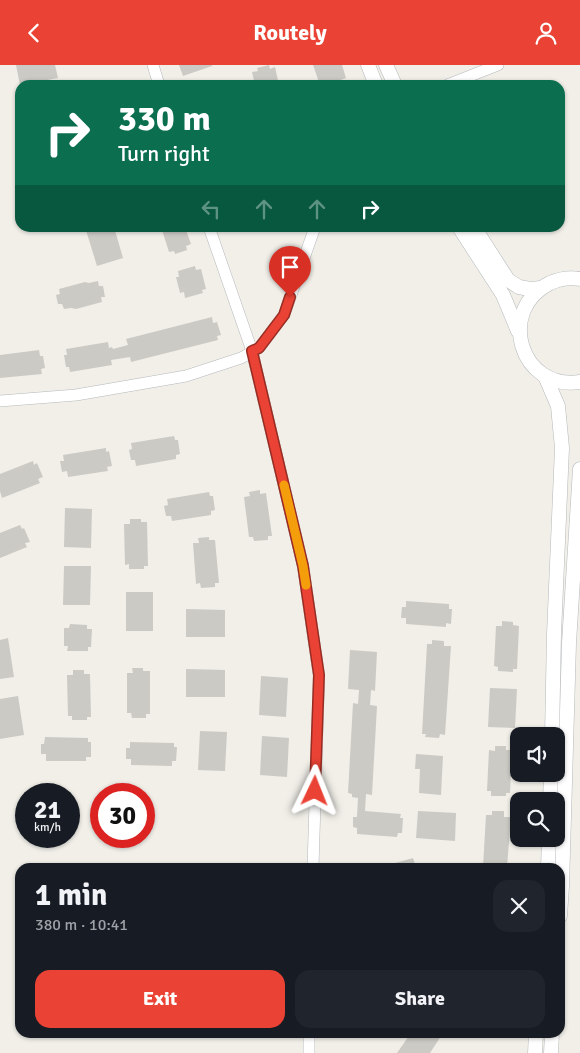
<!DOCTYPE html>
<meta charset="utf-8">
<style>
:root{--surface:#171b24;--page:#20242c;--text:#f1f3f6;--muted:#9ea1a6;--accent:#ea4335}
body{margin:0;font-family:Signika,sans-serif;background:var(--page);color:var(--text);height:100vh;display:flex;flex-direction:column;font-size:19px;white-space:nowrap}
*{box-sizing:border-box;margin:0}
p{font-size:16px;color:var(--muted)}
.icon{flex:none;width:28px;height:28px;fill:none;stroke:currentColor;stroke-width:2;stroke-linecap:round;stroke-linejoin:round}
.map{position:relative;flex:1;overflow:hidden}
.side{position:absolute;left:15px;top:798px;width:550px;height:175px;display:flex;flex-direction:column;background:var(--surface);border-radius:15px;box-shadow:0 1px 4px #0004}
.side>*{flex:none}
.top-card{position:absolute;left:15px;top:15px;width:550px;height:152px;border-radius:15px;box-shadow:0 1px 4px #0004;background:#0b6e4f;color:#fff;overflow:hidden}
.buttons{position:absolute;left:510px;top:662px;display:grid;gap:10px}
.buttons a{display:grid;place-items:center;width:55px;height:55px;border-radius:10px;background:var(--surface);box-shadow:0 1px 4px #0004;font-size:25px}
.speed{position:absolute;left:15px;top:718px;display:flex;gap:10px;font-size:25px;font-weight:700;text-align:center}
.speed>*{display:grid;place-content:center;width:65px;height:65px;border-radius:50%;background:var(--surface);box-shadow:0 1px 4px #0004;line-height:1}
.speed small{font-size:12px;font-weight:400}
.speed .limit{border:8px solid #d22;background:#fff;color:#111}
.pin{position:absolute;display:grid;place-items:center;width:42px;height:42px;color:#fff;margin:-51px -21px;border-radius:50% 50% 50% 0;rotate:-45deg;box-shadow:0 0 5px #0007}
.pin .icon{rotate:45deg}
.me{position:absolute;width:55px;margin:-28px;rotate:2deg;stroke-linejoin:round;filter:drop-shadow(0 0 4px #0008)}
.turn{display:flex;align-items:center;gap:18px;height:105px;padding:0 20px;font-size:22px}
.turn .icon{width:65px;height:65px;stroke-width:2.5}
.turn b{display:block;font-size:35px;line-height:42px}
.lanes{display:flex;align-items:center;height:48px;padding:0 20px;background:#0003;justify-content:center;gap:25px;direction:ltr}
.lanes .off{opacity:.35}
.round{display:grid;place-items:center;flex:none;width:52px;height:52px;border-radius:15px;background:var(--page)}
.summary{display:flex;align-items:center;justify-content:space-between;height:85px;padding:0 20px}
h1{font-size:30px;font-weight:700;line-height:38px}
.button{display:flex;gap:10px;margin-top:auto;padding:10px 20px}
.button a{flex:1;height:58px;border-radius:15px;background:var(--accent);color:#fff;font-size:20px;font-weight:700;line-height:58px;text-align:center}
.button a+a{background:var(--page);color:var(--text)}
header{display:flex;justify-content:space-between;align-items:center;height:65px;padding:0 20px;background:var(--accent);color:#fff;font-size:22px;font-weight:700}
.map>svg:first-child{display:block}
.building{fill:#cccac5}
.lines{fill:none;stroke-linecap:round;stroke-linejoin:round}
.minor-casing{stroke:#b5b8bc;stroke-width:12}
.tertiary-casing{stroke:#b5b8bc;stroke-width:15}
.minor{stroke:#fff;stroke-width:11}
.tertiary{stroke:#fff;stroke-width:14}
.route-casing{stroke:#982c22;stroke-width:12}
.route{stroke:#ea4335;stroke-width:9}
.slow{stroke:#f59e0b;stroke-width:9}
</style>
<header><svg class="icon" aria-label="back" viewBox="0 0 24 24"><path d="M15 5l-7 7 7 7"/></svg>Routely<svg class="icon" aria-label="person" viewBox="0 0 24 24"><circle cx="12" cy="8" r="4"/><path d="M4 21q1-7 8-7t8 7"/></svg></header>
<div class="map">
<svg width="580" height="988" viewBox="0 0 580 988">
<rect width="100%" height="100%" fill="#f1efe8"/>
<!-- building -->
<g class="building">
<polygon points="16,0 55,0 58,13 20,20"/>
<polygon points="179,0 212,0 212,1 183,11"/>
<polygon points="269,0 270,4 275,2 279,20 255,20 252,7 258,6 257,3"/>
<polygon points="313,0 342,0 346,13 326,20 320,20"/>
<polygon points="85,162 114,162 123,193 97,201"/>
<polygon points="161,162 185,162 191,179 186,181 187,185 175,189 174,186 169,187"/>
<polygon points="195,201 196,205 201,204 206,224 202,225 203,228 185,233 184,227 180,228 176,212 179,212 178,206"/>
<polygon points="98,216 99,221 103,221 105,232 101,232 102,237 76,244 71,243 64,244 62,239 58,239 56,230 60,229 59,224 85,217 89,218"/>
<polygon points="212,252 213,258 217,257 221,270 217,271 218,275 131,297 130,292 111,295 112,300 70,307 69,302 66,302 64,290 67,290 66,284 108,277 109,283 112,282 113,284 128,280 126,274"/>
<polygon points="39,285 40,291 43,291 45,303 41,304 42,309 0,313 0,290"/>
<polygon points="174,371 175,375 178,375 180,389 176,390 176,394 136,401 135,395 131,395 129,385 132,384 131,378"/>
<polygon points="106,383 106,387 109,386 112,401 107,402 108,406 68,412 67,406 62,407 60,396 64,396 63,390"/>
<polygon points="33,396 34,400 37,398 43,412 38,414 40,418 2,433 0,426 0,409"/>
<polygon points="260,425 260,429 266,428 272,471 268,471 268,475 254,476 253,472 249,472 244,432 250,431 249,427"/>
<polygon points="209,427 210,431 213,431 215,445 211,446 211,450 172,456 171,451 166,451 164,441 168,440 167,434"/>
<polygon points="65,443 92,444 91,483 64,482"/>
<polygon points="130,454 141,454 141,457 147,457 148,501 144,501 144,504 129,504 129,499 125,500 124,459 130,459"/>
<polygon points="20,460 22,464 24,463 30,477 25,478 27,482 0,493 0,468"/>
<polygon points="209,472 209,475 215,475 219,518 215,518 215,522 201,523 200,518 196,519 193,478 199,478 198,473"/>
<polygon points="64,501 91,501 90,540 63,540"/>
<rect x="126" y="527" width="27" height="39"/>
<polygon points="406,536 449,539 449,544 452,544 451,559 446,558 446,562 406,559 406,553 401,553 402,542 406,542"/>
<polygon points="186,544 225,545 225,572 186,572"/>
<polygon points="502,556 513,557 513,560 519,561 517,604 513,604 513,607 498,606 498,602 494,601 496,561 502,561"/>
<polygon points="70,559 87,560 87,564 92,564 91,582 88,582 88,586 67,586 68,581 64,581 64,563 69,563"/>
<polygon points="8,573 14,612 0,614 0,575"/>
<polygon points="432,575 444,576 444,581 451,581 445,670 440,669 439,673 425,672 426,669 422,669 427,579 432,579"/>
<polygon points="350,585 377,587 375,626 371,625 370,640 377,641 372,730 366,729 365,746 401,749 400,753 403,753 402,768 398,768 397,772 357,769 357,763 353,762 353,752 357,752 358,733 352,732 352,729 348,728 353,638 358,639 359,625 348,624"/>
<polygon points="132,603 143,603 143,606 150,606 150,649 146,649 146,653 132,653 131,648 127,648 127,608 133,608"/>
<polygon points="186,604 225,605 225,632 186,632"/>
<polygon points="73,605 84,605 84,609 90,609 91,652 87,652 87,655 72,655 72,651 68,651 67,610 73,610"/>
<polygon points="261,611 288,613 286,652 259,650"/>
<polygon points="490,623 517,624 515,663 488,662"/>
<polygon points="18,631 24,670 0,674 0,634"/>
<polygon points="200,666 227,667 225,706 198,705"/>
<polygon points="262,671 289,673 287,712 260,710"/>
<polygon points="45,672 88,673 88,677 91,677 91,692 86,692 86,696 46,696 46,689 41,689 41,679 44,679"/>
<polygon points="130,677 174,678 174,682 177,682 176,696 172,696 172,701 131,700 131,694 126,694 126,683 130,683"/>
<polygon points="495,681 506,681 506,685 512,685 510,728 506,728 506,731 491,731 491,726 487,726 489,685 495,686"/>
<polygon points="416,689 443,691 441,730 419,728 420,704 415,704"/>
<polygon points="418,746 456,748 455,776 416,773"/>
<polygon points="492,746 504,746 504,752 511,752 507,802 483,802 486,750 492,750"/>
<polygon points="413,793 416,802 389,802 388,800"/>
<polygon points="411,968 435,968 441,971 430,988 397,988"/>
</g>
<g class="lines">
<defs>
<g id="minor">
<polyline points="153,0 159,20"/>
<polyline points="447,20 498,0"/>
<polyline points="209,162 252,286 303,501 319,611 313,802"/>
<polyline points="0,336 76,330 186,311 241,293 259,283 284,250 315,162"/>
<polyline points="309,988 309,968"/>
</g>
<g id="tertiary">
<polyline points="368,0 376,20"/>
<polyline points="386,0 395,20"/>
<polyline points="459,162 503,230 518,266"/>
<polyline points="474,162 508,215 519,222 530,224 541,223"/>
<path d="M 580,214 C 570,212 559,214 550,218 C 496,245 520,326 580,317"/>
<polyline points="545,311 558,341 562,383 554,569 552,671"/>
<polyline points="550,736 551,709"/>
<polyline points="548,802 549,774"/>
<polyline points="560,851 562,821 569,578 580,404"/>
<polyline points="535,988 536,968"/>
<polyline points="551,988 552,968"/>
</g>
</defs>
<!-- minor casing -->
<use href="#minor" class="minor-casing"/>
<!-- tertiary casing -->
<use href="#tertiary" class="tertiary-casing"/>
<!-- minor -->
<use href="#minor" class="minor"/>
<!-- tertiary -->
<use href="#tertiary" class="tertiary"/>
</g>
<g class="lines">
<defs>
<polyline id="route" points="290,232 284,250 259,283 252,286 303,501 319,610 315,726"/>
</defs>
<!-- route casing -->
<use href="#route" class="route-casing"/>
<!-- route -->
<use href="#route" class="route"/>
<!-- slow -->
<polyline class="slow" points="284,420 303,501 306,520"/>
</g>
</svg>
<div class="buttons">
<a><svg class="icon" aria-label="sound" viewBox="0 0 24 24"><path d="M4 9h4l5-4v14l-5-4H4zM17 9q2 3 0 6"/></svg></a>
<a><svg class="icon" aria-label="search" viewBox="0 0 24 24"><circle cx="10" cy="10" r="6"/><path d="M15 15l6 6"/></svg></a>
</div>
<div class="speed"><div>21<small>km/h</small></div><div class="limit">30</div></div>
<div class="pin" style="left:290px;top:232px;background:#d93025"><svg class="icon" aria-label="arrive" viewBox="0 0 24 24"><path d="M6 21V4h12l-3 4 3 4H6"/></svg></div>
<svg class="me" style="left:315px;top:726px" viewBox="-20 -20 40 40"><path d="M0-17L14 15 0 8-14 15z" fill="#ea4335" stroke="#fff" stroke-width="4"/></svg>
<div class="top-card">
<div class="turn"><svg class="icon" aria-label="right" viewBox="0 0 24 24"><path d="M7 20v-9h11M14 6l5 5-5 5"/></svg><div><b>330 m</b>Turn right</div></div>
<div class="lanes"><svg class="icon off" aria-label="left" viewBox="0 0 24 24"><path d="M17 20v-9H6M10 6l-5 5 5 5"/></svg><svg class="icon off" aria-label="ahead" viewBox="0 0 24 24"><path d="M12 20V5M6 11l6-6 6 6"/></svg><svg class="icon off" aria-label="ahead" viewBox="0 0 24 24"><path d="M12 20V5M6 11l6-6 6 6"/></svg><svg class="icon" aria-label="right" viewBox="0 0 24 24"><path d="M7 20v-9h11M14 6l5 5-5 5"/></svg></div>
</div>
<section class="side">
<div class="summary"><div><h1>1 min</h1><p>380 m · 10:41</p></div><a class="round"><svg class="icon" aria-label="close" viewBox="0 0 24 24"><path d="M6 6l12 12M18 6L6 18"/></svg></a></div>
<div class="button"><a>Exit</a><a>Share</a></div>
</section>
</div>
